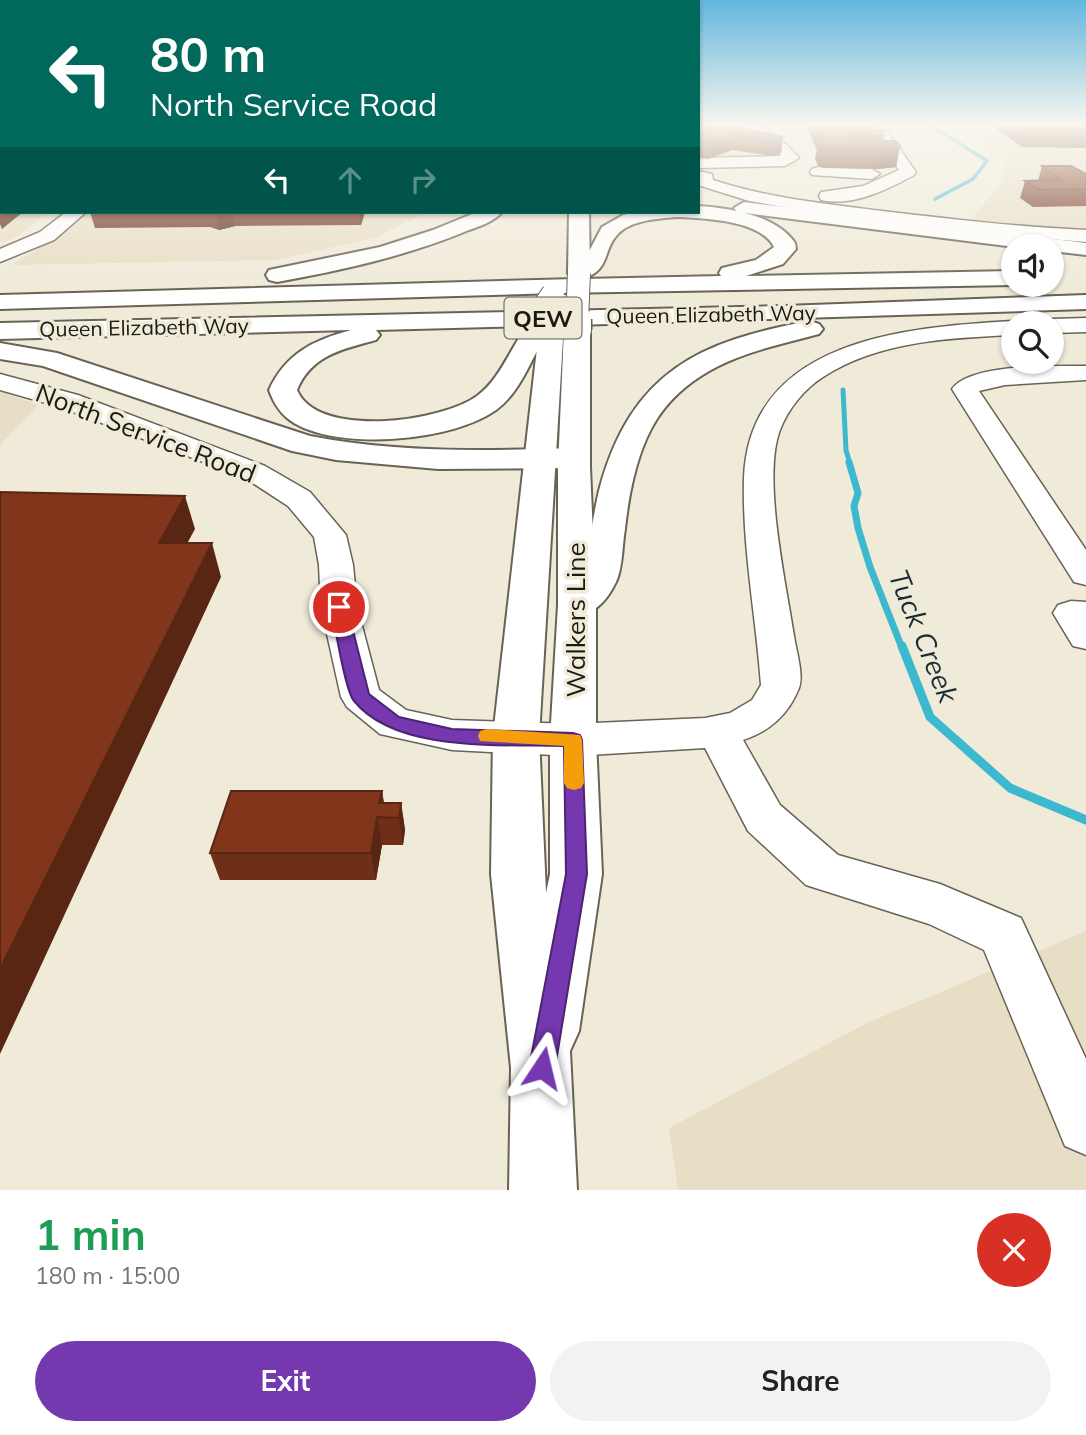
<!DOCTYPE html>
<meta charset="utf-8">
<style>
:root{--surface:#fff;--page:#f2f2f2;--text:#202124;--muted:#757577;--accent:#7538ae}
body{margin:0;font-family:Mulish,sans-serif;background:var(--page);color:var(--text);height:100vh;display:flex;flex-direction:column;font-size:26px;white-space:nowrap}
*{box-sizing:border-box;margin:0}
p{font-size:23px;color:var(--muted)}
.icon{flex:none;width:38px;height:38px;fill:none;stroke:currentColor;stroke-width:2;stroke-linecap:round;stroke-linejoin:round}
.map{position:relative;height:1190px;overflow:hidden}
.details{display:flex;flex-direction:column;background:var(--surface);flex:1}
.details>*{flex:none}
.guide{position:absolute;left:0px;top:0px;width:700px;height:214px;box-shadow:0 2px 5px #0004;background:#00695c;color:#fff;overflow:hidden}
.buttons{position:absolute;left:1001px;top:234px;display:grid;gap:14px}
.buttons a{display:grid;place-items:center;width:63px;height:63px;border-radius:50%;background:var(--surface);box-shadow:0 2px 5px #0004;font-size:35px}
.pin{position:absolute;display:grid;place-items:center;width:60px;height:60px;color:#fff;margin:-30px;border:4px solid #fff;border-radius:50%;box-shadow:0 2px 7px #0007}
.me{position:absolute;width:77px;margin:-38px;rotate:10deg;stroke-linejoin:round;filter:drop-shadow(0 0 5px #0008)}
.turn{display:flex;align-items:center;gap:24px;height:147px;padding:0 35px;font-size:32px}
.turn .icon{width:91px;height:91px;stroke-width:2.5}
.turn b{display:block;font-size:49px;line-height:60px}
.lanes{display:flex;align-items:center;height:66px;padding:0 35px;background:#0003;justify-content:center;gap:35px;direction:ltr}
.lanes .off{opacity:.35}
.round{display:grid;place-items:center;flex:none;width:74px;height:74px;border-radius:37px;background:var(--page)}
.head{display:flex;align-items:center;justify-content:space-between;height:119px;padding:0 35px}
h1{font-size:42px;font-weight:700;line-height:52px;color:#1e9e55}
.primary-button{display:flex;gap:14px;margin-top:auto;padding:14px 35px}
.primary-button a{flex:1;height:80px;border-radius:42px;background:var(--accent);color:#fff;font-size:28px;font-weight:700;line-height:80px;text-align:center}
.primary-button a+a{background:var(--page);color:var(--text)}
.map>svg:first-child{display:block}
.built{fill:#e8dec6}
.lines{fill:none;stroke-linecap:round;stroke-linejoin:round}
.stream-far3{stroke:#3db9cf;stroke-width:3.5}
.stream-far2{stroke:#3db9cf;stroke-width:5}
.stream-far1{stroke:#3db9cf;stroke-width:7}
.stream{stroke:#3db9cf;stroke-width:9}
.minor-casing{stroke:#686354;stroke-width:3}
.major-casing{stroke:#686354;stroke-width:4}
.highway-casing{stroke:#686354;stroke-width:4}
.path{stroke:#837f74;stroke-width:2;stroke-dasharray:2.5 2.5;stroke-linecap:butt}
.minor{fill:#fff;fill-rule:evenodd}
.major{fill:#fff;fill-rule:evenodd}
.highway{fill:#fff;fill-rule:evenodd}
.major-bridge-far1-casing{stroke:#686354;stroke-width:24;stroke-linecap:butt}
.major-bridge-casing{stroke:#686354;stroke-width:31;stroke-linecap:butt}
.highway-bridge-far1-casing{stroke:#686354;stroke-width:24;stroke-linecap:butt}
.highway-bridge-casing{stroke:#686354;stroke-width:31;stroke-linecap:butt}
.major-bridge-far1{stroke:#fff;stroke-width:22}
.major-bridge{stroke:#fff;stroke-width:28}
.highway-bridge-far1{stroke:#fff;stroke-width:22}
.highway-bridge{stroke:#fff;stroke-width:28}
.wall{fill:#6f2e18}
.shaded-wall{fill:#5a2614}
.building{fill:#81361c;stroke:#5a2614;stroke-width:2}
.route{fill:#7538ae;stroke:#4c2471;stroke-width:2}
.slow{fill:#f59e0b}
.labels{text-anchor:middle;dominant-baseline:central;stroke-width:7;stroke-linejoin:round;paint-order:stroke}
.far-street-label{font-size:21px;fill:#1b1913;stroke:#f0ead9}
.shield{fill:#f0ead9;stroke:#5b584e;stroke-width:2}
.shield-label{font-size:24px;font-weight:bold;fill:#1b1913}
.street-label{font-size:26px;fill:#1b1913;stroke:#f0ead9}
.water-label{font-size:28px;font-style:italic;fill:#192e32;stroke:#f0ead9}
</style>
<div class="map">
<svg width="1086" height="1190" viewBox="0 0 1086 1190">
<rect width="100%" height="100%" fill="#f0ead9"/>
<!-- built -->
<g class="built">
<polygon points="0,123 2,212 47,212 17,237 0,243"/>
<polygon points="698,123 894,123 903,131 762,123 787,141 801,167 698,167"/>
<polygon points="960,123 1086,123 1086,229 970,221 1003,181 1006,160"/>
<polygon points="88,212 427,212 374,238 275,260 11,265 67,231"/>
<polygon points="0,391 38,405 0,445"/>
<polygon points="1086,931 1086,1190 678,1190 669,1128 867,1023"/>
</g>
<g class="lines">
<!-- stream-far3 -->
<polyline class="stream-far3" points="927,123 987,161 973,179 935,199"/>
<!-- stream-far2 -->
<polyline class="stream-far2" points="843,390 846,450 850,464"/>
<!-- stream-far1 -->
<polyline class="stream-far1" points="849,462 858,493 854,506 858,528 870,567 902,648"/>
<!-- stream -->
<polyline class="stream" points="902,646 930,717 1010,788 1086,820"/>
<defs>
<g id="minor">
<polygon points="698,123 762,123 768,131 759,137 786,144 799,158 785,166 698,168 698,158 781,156 776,150 741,141 741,135 752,130 698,127"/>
<path d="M 883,131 L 888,132 L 916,172 L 914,175 C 887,190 852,207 821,200 L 819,196 L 821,192 L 863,186 L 899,170 L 876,135 Z"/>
<polygon points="818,167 872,169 880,174 872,179 812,175 810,172 812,169"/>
<path d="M 698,171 L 712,174 L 713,180 C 768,198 825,204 882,211 C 950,219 1018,227 1086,230 L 1086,242 L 987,234 L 818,213 L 749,201 L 698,185 Z"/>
<polygon points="66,212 86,212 54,240 0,262 0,249 40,232"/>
<polygon points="1086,318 1086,332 1052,333 1052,324 1042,324 1052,319"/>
<path d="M 1013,321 L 1022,324 L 1013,324 L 1013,335 C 949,338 878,341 823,377 C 804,389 788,409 780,430 C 762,477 786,584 794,636 C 796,650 804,675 799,688 C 789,714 769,732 743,740 L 780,805 L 838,855 L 940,884 L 1021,918 L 1086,1059 L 1086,1155 L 1065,1146 L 984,950 L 929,924 L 806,885 L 748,831 L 705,748 L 573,756 L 452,750 L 380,734 L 347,707 L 341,697 L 321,607 L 319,565 L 314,537 L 288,506 L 245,478 L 60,407 L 0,390 L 0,374 L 78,395 L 265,466 L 310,492 L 346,535 L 353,565 L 357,607 L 379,690 L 406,710 L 452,720 L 573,724 L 705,718 L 730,713 L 752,700 L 761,685 C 756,616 742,547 744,478 C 749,339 907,327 1013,321 Z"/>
<path d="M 1086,366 L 1086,380 L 1005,385 L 979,391 L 1086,550 L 1086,585 L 1074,582 L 952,389 C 970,363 1056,366 1086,366 Z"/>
<polygon points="1071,601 1086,602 1086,649 1073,646 1053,613 1058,605"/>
</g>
<g id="major">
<polygon points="569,212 589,212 590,273 587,278 571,278 568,273"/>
<polygon points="552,315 561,317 564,322 539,736 546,893 550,874 550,740 558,605 558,467 564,330 568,325 577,322 586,325 590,330 590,467 596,605 596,740 602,874 579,1031 570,1051 577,1190 509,1190 511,1068 491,874 493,736 540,322 543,317"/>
</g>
<g id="highway">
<polygon points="744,202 1086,243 1086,255 1052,251 1052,247 1015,247 737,212 734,208"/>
<path d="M 698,206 C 730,208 776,215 795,243 L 796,249 L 783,264 L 746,276 L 1013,271 L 1013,285 L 558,293 L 0,309 L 0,295 L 575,279 L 568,273 L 585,259 L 602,227 L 623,215 L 637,212 L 698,212 ZM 676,217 C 703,218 761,220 774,247 L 756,260 L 722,268 L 719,273 L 721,276 L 583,279 C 611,269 602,252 617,235 C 630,220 657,219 676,217 Z"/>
<path d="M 477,212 L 502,212 C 495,221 480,226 469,230 C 407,256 343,270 277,282 L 269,280 L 266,275 L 269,270 L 380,247 L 433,230 Z"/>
<path d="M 1086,295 L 1086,309 L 545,326 L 549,331 C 531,357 522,391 496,410 C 453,441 341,451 294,423 C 281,415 274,404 269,390 C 286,353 314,340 351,330 L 0,339 L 0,323 L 784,306 ZM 527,326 C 510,349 500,379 477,396 C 442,422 317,439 297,390 C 311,355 343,349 376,340 L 380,335 L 376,330 Z"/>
<path d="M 810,321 L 819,324 L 823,329 L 819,334 C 762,349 703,360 664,409 C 639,440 629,491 625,529 C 622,546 623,567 616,582 C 605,605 588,620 563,614 L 558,605 C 563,596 572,590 578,581 C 587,568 594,507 600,487 C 632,372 699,341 810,321 Z"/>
<path d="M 0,343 L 57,353 L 310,436 C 397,453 485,451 574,448 L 585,451 L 590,458 L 585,465 L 574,468 L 438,469 L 336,460 L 292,451 L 43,366 L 0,359 Z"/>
</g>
</defs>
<!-- minor casing -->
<use href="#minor" class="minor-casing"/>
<!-- major casing -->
<use href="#major" class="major-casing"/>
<!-- highway casing -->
<use href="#highway" class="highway-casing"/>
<!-- path -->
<polyline class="path" points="780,129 797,131"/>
<!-- minor -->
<use href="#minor" class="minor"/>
<!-- major -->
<use href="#major" class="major"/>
<!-- highway -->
<use href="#highway" class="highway"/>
<defs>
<polyline id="major-bridge-far1" points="577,321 579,273"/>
<polyline id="major-bridge" points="577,330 577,319"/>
<polyline id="highway-bridge-far1" points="539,321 544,306 553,293"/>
<polyline id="highway-bridge" points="536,331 540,319"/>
</defs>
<!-- major-bridge-far1 casing -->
<use href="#major-bridge-far1" class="major-bridge-far1-casing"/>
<!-- major-bridge casing -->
<use href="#major-bridge" class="major-bridge-casing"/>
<!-- highway-bridge-far1 casing -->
<use href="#highway-bridge-far1" class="highway-bridge-far1-casing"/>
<!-- highway-bridge casing -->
<use href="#highway-bridge" class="highway-bridge-casing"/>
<!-- major-bridge-far1 -->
<use href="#major-bridge-far1" class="major-bridge-far1"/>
<!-- major-bridge -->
<use href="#major-bridge" class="major-bridge"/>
<!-- highway-bridge-far1 -->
<use href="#highway-bridge-far1" class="highway-bridge-far1"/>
<!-- highway-bridge -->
<use href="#highway-bridge" class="highway-bridge"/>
</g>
<!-- wall -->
<g class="wall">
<rect x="0" y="123" width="2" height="23"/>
<polygon points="698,123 732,126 783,137 781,153 772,156 732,150 708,159 698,158 698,136 700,135 698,135"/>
<polygon points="809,123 873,123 875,127 874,131 884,135 883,141 900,146 896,167 878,169 823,168 818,166 815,158 817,151 808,130"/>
<polygon points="993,123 1086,123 1086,148 1022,147 992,126"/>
<polygon points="1042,166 1086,174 1086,206 1033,207 1020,198 1025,181 1038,181"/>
<polygon points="90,212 365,212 361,225 235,226 219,230 210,227 95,228"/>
<polygon points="382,791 384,803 401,803 405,830 403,845 382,845 376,880 220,880 210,853"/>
</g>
<!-- shaded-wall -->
<g class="shaded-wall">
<polygon points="723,123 733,123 732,130 711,131 706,130 707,127"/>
<polygon points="733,135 732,150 708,159 710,144"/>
<polygon points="783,137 781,153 772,156 774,141"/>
<polygon points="900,146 896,167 878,169 882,148"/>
<polygon points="2,207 2,212 23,212 2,229 0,224 0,208"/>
<polygon points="216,212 232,212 235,226 219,230"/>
<polygon points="359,212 365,212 361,225"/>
<polygon points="185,496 195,529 169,577 159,543"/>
<polygon points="212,543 221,577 0,1054 0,969"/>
<polygon points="382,791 386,818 379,803"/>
<polygon points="401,803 405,830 403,845 399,818"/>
<polygon points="377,817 382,845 376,880 371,853"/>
</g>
<!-- building -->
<g class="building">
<polygon points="0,123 2,123 2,131 0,132"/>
<polygon points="698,123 723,123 707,127 698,125"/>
<polygon points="816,123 872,123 875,127 863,127 866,131 882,131 884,135 849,136 852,140 895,141 900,146 882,148 827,148 822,145 819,138 823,139"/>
<polygon points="1019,123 1086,123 1086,129 1027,128"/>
<polygon points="722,124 783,137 774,141 733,135 710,144 698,142 698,136 711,131 705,130"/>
<polygon points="0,161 2,161 2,207 0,208"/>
<polygon points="1042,166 1071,166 1086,174 1086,189 1039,190 1025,181 1062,180"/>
<polygon points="0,492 185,496 159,543 212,543 0,969"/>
<polygon points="231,791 382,791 379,803 401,803 399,818 377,817 371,853 210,853"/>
</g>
<!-- sky -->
<linearGradient id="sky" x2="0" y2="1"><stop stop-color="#63b6de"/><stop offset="0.43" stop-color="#f8f6ee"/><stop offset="1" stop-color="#f8f6ee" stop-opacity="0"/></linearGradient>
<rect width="1086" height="289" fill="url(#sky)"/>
<!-- route -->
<path class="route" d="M 339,602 L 347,607 L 369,694 L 399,717 L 452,729 L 573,733 L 580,735 L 582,740 L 587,874 L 555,1068 L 551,1077 L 542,1080 L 533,1077 L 529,1068 L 566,874 L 564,746 C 503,744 396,753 354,701 C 345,691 335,625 331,607 Z"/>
<!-- slow -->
<polygon class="slow" points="487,729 580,735 582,740 584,783 581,788 574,790 567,788 564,783 564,746 480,741 478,736 480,731"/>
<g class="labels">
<!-- far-street labels -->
<g class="far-street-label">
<text transform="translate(711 314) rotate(-1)">Queen Elizabeth Way</text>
<text transform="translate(144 327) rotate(-1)">Queen Elizabeth Way</text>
</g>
<!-- shield labels -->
<rect class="shield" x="504.5" y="297.5" width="77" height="41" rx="5"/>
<g class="shield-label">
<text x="543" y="318">QEW</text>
</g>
<!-- street labels -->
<g class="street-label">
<text transform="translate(146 433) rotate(21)">North Service Road</text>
<text transform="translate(575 620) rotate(-90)">Walkers Line</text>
</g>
<!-- water labels -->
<g class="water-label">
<text transform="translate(924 636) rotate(68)">Tuck Creek</text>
</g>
</g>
</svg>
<div class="buttons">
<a><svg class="icon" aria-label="sound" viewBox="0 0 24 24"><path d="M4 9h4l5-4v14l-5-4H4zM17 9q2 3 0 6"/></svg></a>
<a><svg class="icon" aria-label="search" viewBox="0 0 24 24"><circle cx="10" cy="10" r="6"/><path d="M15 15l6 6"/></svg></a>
</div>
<div class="pin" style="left:339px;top:607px;background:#d93025"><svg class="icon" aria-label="arrive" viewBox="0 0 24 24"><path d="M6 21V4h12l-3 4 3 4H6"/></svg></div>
<svg class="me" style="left:542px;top:1068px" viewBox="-20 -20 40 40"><path d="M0-17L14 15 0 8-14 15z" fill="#7538ae" stroke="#fff" stroke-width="4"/></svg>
<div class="guide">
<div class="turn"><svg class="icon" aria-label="left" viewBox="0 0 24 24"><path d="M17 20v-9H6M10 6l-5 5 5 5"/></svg><div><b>80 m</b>North Service Road</div></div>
<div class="lanes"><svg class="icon" aria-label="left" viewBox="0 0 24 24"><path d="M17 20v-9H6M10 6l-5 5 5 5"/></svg><svg class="icon off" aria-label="ahead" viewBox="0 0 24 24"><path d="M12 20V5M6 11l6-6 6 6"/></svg><svg class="icon off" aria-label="right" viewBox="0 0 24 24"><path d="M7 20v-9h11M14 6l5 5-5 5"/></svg></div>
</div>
</div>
<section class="details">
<div class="head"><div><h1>1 min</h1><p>180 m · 15:00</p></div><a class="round" style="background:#d93025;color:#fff"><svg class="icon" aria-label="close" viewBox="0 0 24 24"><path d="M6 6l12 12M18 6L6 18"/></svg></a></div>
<div class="primary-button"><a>Exit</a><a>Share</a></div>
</section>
